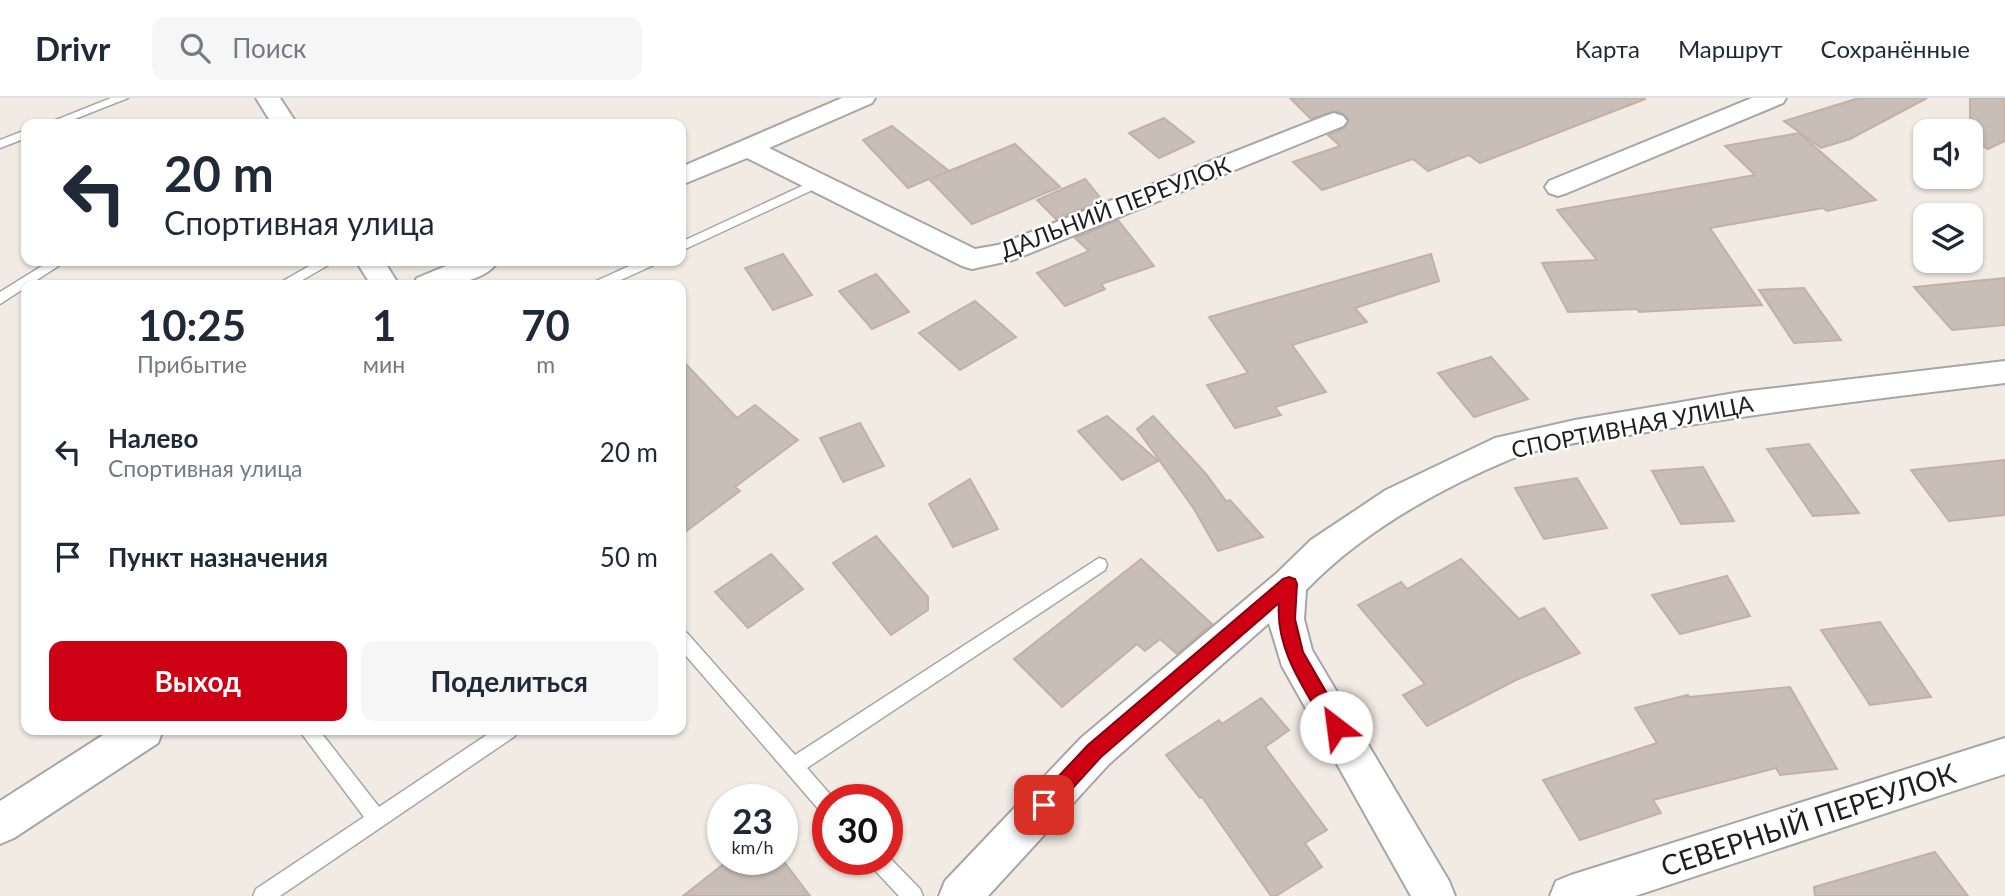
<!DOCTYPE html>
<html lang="ru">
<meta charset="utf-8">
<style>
:root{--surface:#fff;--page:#f6f6f7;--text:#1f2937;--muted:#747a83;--line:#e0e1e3;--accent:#ce0014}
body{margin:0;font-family:Lato,sans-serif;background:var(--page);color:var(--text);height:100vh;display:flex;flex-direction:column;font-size:26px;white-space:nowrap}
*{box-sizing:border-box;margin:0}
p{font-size:23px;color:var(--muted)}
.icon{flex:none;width:38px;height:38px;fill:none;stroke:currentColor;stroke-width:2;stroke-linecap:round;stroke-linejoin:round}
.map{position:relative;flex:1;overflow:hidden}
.side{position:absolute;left:21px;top:182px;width:665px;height:455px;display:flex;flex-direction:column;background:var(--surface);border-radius:14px;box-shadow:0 2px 5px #0004}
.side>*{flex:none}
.hud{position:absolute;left:21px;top:21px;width:665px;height:147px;border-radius:14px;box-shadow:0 2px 5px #0004;background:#fff;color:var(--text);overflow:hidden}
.buttons{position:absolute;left:1913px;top:21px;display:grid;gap:14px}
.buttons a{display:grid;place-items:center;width:70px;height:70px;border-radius:14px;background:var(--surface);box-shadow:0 2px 5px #0004;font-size:35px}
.speed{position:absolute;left:707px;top:686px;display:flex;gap:14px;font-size:35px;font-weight:700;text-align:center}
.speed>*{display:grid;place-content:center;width:91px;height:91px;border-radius:50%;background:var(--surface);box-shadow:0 2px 5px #0004;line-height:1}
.speed small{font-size:18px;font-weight:400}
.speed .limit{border:10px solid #d22;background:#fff;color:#111}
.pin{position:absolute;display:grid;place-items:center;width:60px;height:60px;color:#fff;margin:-30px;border-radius:14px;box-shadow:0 4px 10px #0006}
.me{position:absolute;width:77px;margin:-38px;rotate:330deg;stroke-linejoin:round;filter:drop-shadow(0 0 5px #0008)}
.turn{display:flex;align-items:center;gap:24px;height:147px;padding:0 28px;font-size:32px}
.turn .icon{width:91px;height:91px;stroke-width:2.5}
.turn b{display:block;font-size:49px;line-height:60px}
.eta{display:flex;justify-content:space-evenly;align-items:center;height:119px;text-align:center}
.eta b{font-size:42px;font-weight:700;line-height:49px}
.primary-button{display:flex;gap:14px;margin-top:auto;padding:14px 28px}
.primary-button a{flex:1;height:80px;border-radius:14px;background:var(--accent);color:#fff;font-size:28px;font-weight:700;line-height:80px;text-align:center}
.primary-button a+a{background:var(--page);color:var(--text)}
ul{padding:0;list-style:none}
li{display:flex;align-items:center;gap:21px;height:105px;padding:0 28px}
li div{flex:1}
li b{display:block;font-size:26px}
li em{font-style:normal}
header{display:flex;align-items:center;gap:42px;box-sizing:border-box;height:98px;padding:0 35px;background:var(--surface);border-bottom:2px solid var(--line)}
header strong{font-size:33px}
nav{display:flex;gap:38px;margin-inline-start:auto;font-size:24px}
.search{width:490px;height:63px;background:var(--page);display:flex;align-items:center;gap:18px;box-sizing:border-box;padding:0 24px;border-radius:14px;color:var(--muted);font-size:26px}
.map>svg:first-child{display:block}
.building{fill:#c9bdb7;stroke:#c4b0a5;stroke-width:2}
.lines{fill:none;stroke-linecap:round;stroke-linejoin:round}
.service-casing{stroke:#a6a6a6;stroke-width:3}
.minor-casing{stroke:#a6a6a6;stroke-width:4}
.service{fill:#fff;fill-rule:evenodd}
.minor{fill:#fff;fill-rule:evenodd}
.route{fill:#ce0014;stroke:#86000d;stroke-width:2}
.labels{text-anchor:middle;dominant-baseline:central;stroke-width:5;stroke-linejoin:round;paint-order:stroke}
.street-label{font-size:23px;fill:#1f1f1f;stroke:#fff}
.near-street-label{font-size:28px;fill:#1f1f1f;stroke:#fff}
</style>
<header>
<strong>Drivr</strong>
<div class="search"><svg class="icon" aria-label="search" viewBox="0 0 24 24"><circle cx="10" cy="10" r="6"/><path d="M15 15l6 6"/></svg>Поиск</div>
<nav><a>Карта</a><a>Маршрут</a><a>Сохранённые</a></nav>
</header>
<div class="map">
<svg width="2005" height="798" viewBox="0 0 2005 798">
<rect width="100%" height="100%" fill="#f1ebe4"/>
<!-- building -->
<g class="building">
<polygon points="1290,0 1644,0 1645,1 1480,65 1469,57 1428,73 1413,61 1322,92 1293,64 1340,48 1328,37 1345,30 1349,21 1344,16 1335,13 1311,21"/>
<polygon points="1859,0 1927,0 1850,41 1821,50 1784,23"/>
<polygon points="1970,0 2005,0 2005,43 1988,51 1970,40"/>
<polygon points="1164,20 1194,44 1159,60 1129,35"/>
<polygon points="892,28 949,73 932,80 1015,46 1060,89 972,126 929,81 908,90 863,42"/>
<polygon points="1799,35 1876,102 1827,113 1823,110 1710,130 1762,207 1639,214 1637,211 1568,214 1542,165 1597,162 1557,112 1755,77 1725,48"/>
<polygon points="1085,81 1103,103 1056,121 1037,102"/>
<polygon points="1118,122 1154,168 1101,186 1105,191 1065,208 1037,175 1089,153 1075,140"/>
<polygon points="783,156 812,197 773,212 745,170"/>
<polygon points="1431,156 1439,183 1355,210 1367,224 1292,247 1326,294 1275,309 1281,317 1235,330 1207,287 1248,275 1209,219"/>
<polygon points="876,176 909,214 872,231 839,193"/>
<polygon points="2005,180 2005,227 1952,232 1914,189"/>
<polygon points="1804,190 1841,242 1794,245 1759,192"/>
<polygon points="975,203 1016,239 960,272 919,235"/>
<polygon points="1491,259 1528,301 1474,319 1438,275"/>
<polygon points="681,261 737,320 755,307 798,342 735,389 740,393 681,437"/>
<polygon points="1107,318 1158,363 1122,382 1078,333"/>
<polygon points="1153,318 1206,376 1226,403 1230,402 1263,439 1218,453 1194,411 1137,331"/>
<polygon points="860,325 884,368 843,384 820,340"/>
<polygon points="1809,346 1859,415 1813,418 1767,351"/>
<polygon points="2005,362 2005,417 1949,423 1911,372"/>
<polygon points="1703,369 1734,423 1681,426 1652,373"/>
<polygon points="1577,380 1607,430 1544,441 1515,390"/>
<polygon points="970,381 998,431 953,449 929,406"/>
<polygon points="876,438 928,499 928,512 891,537 833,465"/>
<polygon points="771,456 803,491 748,530 715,494"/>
<polygon points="1141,461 1212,526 1177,556 1160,541 1145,553 1137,546 1062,609 1014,561"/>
<polygon points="1461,461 1519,521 1544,510 1580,555 1516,582 1427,628 1403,597 1425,586 1358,507 1401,484 1407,491"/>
<polygon points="1727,478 1750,518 1680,536 1652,497"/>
<polygon points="1880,524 1931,599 1870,607 1821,532"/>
<polygon points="1790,589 1837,671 1780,677 1776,670 1653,702 1661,715 1580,742 1543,682 1657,645 1635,610 1688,597 1689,599"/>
<polygon points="1261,600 1289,632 1265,649 1327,732 1305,745 1322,769 1276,798 1271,798 1202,699 1200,700 1166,657 1219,622 1222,626"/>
<polygon points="1935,754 1968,798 1815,798 1814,789"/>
<polygon points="730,761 782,761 810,798 683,798"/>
</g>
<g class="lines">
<defs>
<g id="service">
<polygon points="111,0 128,0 62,26 46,26"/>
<polygon points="26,32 26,40 0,50 0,42"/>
<polygon points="817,81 823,85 821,88 681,153 681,144"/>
<polygon points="50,163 66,163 0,206 0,194"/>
<polygon points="318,163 335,163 294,187 276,187"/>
<polygon points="640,163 658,163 656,166 610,187 592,187 594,184"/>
<polygon points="1099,460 1105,462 1107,467 1105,472 807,670 835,702 828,702 828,717 821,714 681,552 681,532 687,535 795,657"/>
<polygon points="299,632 319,632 379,709 494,632 518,632 515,638 280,798 253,798 256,791 364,719"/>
<polygon points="887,757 920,791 923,798 899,798 871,768 868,761 887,761"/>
</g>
<g id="minor">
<polygon points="256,0 280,0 297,26 272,26"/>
<polygon points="842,0 875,0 872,5 769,50 975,151 998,147 1325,18 1334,15 1343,18 1347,23 1343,28 1013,162 972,171 962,168 747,60 681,87 681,69"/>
<polygon points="1752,0 1786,0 1783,5 1567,95 1558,98 1549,95 1545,89 1549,83"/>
<polygon points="356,163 384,163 399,187 371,187"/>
<path d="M 458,163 L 498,163 C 484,187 437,188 413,187 L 417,180 Z"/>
<path d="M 2005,263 L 2005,285 C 1883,300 1762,314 1641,335 C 1604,341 1544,347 1511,361 C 1437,392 1362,434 1306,492 L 1304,521 L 1312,552 L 1449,783 L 1455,798 L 1411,798 L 1282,568 L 1269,525 L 1109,666 L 988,798 L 939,798 L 945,783 L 1081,640 L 1277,475 L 1311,442 L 1386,392 L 1495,340 L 1575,322 L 1741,294 Z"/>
<polygon points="111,632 163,632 158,645 14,740 0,746 0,703"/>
<polygon points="2005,640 2005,676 1635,798 1550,798 1556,783 1571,777"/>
</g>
</defs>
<!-- service casing -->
<use href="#service" class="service-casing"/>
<!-- minor casing -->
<use href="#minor" class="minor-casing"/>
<!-- service -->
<use href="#service" class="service"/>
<!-- minor -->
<use href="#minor" class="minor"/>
</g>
<!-- route -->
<path class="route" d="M 1289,479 L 1295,481 L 1297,486 L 1295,521 L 1303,554 L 1343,623 L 1346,629 L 1343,635 L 1336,637 L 1330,635 C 1307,594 1275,554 1279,505 L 1101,659 L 1051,714 L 1044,717 L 1037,714 L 1035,707 L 1037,701 L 1088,647 L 1283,481 Z"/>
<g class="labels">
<!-- street labels -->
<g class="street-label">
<text transform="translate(1115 109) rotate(-21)">ДАЛЬНИЙ ПЕРЕУЛОК</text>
<text transform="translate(1632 328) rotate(-11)">СПОРТИВНАЯ УЛИЦА</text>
</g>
<!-- near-street labels -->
<g class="near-street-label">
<text transform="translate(1808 721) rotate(-18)">СЕВЕРНЫЙ ПЕРЕУЛОК</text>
</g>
</g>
</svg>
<div class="buttons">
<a><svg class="icon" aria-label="sound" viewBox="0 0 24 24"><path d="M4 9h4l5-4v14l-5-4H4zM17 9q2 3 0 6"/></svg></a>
<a><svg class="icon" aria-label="layers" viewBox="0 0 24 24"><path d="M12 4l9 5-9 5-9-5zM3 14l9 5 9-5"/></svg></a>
</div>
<div class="speed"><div>23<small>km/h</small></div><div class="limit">30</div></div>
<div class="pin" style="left:1044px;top:707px;background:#d93025"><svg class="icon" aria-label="arrive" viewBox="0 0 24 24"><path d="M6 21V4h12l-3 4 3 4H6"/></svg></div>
<svg class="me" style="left:1336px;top:629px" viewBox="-20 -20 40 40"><circle r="19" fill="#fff"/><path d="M0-13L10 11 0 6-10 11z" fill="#ce0014"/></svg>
<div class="hud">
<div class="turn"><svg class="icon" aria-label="left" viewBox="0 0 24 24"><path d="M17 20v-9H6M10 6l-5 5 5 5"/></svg><div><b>20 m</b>Спортивная улица</div></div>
</div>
<section class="side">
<div class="eta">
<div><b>10:25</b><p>Прибытие</p></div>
<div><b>1</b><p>мин</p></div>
<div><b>70</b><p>m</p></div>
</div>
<ul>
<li><svg class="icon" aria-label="left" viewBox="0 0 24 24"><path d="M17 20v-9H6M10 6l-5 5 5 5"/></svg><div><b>Налево</b><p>Спортивная улица</p></div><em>20 m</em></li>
<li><svg class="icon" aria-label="arrive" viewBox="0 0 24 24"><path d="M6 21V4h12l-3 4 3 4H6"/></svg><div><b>Пункт назначения</b></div><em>50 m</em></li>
</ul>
<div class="primary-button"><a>Выход</a><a>Поделиться</a></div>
</section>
</div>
